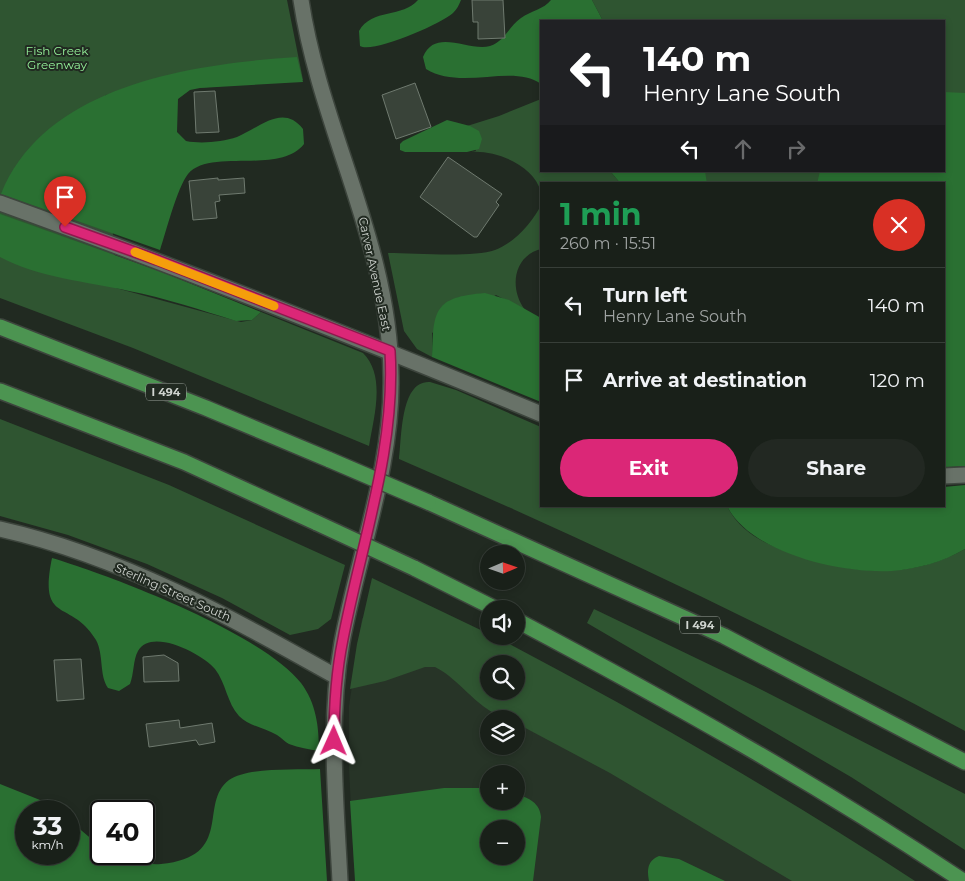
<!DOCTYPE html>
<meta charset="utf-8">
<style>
:root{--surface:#192019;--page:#222822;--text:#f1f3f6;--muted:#9fa3a2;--line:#373e38;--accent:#db2777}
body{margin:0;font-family:Montserrat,sans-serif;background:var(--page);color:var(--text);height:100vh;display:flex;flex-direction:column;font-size:19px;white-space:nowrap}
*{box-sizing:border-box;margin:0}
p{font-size:16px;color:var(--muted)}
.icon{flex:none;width:28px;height:28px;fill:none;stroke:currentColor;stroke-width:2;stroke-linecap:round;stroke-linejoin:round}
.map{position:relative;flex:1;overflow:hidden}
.side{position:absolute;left:540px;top:182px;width:405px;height:325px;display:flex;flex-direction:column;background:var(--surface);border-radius:0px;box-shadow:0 2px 8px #0003,0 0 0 1px var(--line)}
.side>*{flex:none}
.guide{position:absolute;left:540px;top:20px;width:405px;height:152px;border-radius:0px;box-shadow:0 2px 8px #0003,0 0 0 1px var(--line);background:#202124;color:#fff;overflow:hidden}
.needle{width:32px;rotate:88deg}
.controls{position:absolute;left:480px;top:545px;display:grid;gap:10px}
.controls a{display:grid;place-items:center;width:45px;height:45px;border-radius:50%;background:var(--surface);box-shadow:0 2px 8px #0003,0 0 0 1px var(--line);font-size:25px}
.speed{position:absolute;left:15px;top:800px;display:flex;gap:10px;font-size:25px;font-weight:700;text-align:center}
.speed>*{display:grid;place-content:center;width:65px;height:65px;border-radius:50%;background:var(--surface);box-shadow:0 2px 8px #0003,0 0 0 1px var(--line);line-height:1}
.speed small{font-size:12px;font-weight:400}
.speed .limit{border:2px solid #111;border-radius:8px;background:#fff;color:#111}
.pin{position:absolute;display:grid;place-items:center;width:42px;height:42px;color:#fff;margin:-51px -21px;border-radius:50% 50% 50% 0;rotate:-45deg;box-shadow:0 0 5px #0007}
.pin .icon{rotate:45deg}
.me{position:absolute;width:55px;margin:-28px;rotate:1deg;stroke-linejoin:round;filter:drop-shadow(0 0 4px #0008)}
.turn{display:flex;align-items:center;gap:18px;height:105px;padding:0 20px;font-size:22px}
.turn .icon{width:65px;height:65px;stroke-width:2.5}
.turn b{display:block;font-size:35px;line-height:42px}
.lanes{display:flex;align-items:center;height:48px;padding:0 20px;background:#0003;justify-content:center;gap:25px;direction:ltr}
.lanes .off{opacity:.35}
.round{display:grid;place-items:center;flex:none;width:52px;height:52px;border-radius:26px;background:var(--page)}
.summary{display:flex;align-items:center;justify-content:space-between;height:85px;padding:0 20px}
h1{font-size:30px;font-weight:700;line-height:38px;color:#1e9e55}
.action{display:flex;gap:10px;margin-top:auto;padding:10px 20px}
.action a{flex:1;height:58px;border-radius:30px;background:var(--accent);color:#fff;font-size:20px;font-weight:700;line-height:58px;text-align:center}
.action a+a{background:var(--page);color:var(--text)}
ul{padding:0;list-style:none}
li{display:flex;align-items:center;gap:15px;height:75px;padding:0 20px;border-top:1px solid var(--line)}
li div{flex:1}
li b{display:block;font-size:19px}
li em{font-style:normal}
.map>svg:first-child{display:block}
.built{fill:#273427;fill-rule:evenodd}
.green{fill:#2f5531;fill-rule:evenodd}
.forest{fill:#2a7032;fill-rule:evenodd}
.building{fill:#394339;stroke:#6f7a6f}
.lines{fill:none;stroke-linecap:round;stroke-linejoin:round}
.minor-casing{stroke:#3d453d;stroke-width:18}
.highway-casing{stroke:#3d453d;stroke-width:18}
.minor{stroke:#687268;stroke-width:15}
.highway{stroke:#4c9451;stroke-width:15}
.highway-bridge-casing{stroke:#3d453d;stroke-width:18;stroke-linecap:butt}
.highway-bridge{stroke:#4c9451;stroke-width:15}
.route-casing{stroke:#8e194d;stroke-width:12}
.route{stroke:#db2777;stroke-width:9}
.slow{stroke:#f59e0b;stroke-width:9}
.labels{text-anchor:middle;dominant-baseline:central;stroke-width:4;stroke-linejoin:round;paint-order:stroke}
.shield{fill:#212a21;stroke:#9ca29c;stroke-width:1}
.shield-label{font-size:11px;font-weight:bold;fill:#d0d5d0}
.park-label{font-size:12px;fill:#95f29a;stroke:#212a21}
.street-label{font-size:12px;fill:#d0d5d0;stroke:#212a21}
</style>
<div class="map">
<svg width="965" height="881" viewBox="0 0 965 881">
<rect width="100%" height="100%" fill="#212a21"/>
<!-- built -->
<path class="built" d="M 362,618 L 489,664 L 489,691 L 516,691 L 883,881 L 510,881 L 354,868 L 349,768 L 349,706 ZM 489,719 L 516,719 L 516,746 L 489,746 ZM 489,774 L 516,774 L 516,801 L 489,801 ZM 489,829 L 516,829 L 516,856 L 489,856 Z"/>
<!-- green -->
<g class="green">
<path d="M 0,0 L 287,0 L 303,80 L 105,95 L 116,288 L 241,322 L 252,320 L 261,312 L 363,353 C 386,376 374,416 369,446 L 133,348 L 0,298 Z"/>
<polygon points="592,0 965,0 965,466 944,467 944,184 672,184 666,171 944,171 944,21 603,21"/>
<path d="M 541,99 L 541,171 L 610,171 L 621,184 L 541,184 L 541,192 C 534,165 496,150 471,152 L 476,151 L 467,126 L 499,116 Z"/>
<path d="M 541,205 L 541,249 C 513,256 509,289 525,310 L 496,295 L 432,333 L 432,357 L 417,349 L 404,331 L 388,253 C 414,253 473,258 495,250 C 513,244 533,222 541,205 Z"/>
<path d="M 430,382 L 456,390 L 541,427 L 541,506 L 727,506 C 740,533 767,545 794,554 C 850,574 911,580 965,549 L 965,731 C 781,632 592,542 399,459 C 402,438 400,380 430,382 Z"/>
<polygon points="0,419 169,485 345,565 331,619 318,629 290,635 222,598 147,564 68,535 0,516"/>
<path d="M 372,578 L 489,634 L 489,636 L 494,636 C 637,711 779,792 915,881 L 792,881 L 610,773 L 516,723 L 516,719 C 483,719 461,679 435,667 L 425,667 L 385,681 L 350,689 L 357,644 ZM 489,664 L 516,664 L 516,691 L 489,691 Z"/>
<polygon points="594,609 754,686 965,794 965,850 851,777 587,623"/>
</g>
<!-- forest -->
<g class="forest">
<path d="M 418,0 L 461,0 C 459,5 457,9 453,13 C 441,24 372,54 360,46 L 359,31 C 372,8 403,18 418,0 Z"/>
<path d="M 551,0 L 592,0 L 603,21 L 541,21 L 541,84 C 513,63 462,91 426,69 L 423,57 C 435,27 469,52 490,46 C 505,41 509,26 521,18 C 531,11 544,9 551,0 Z"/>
<path d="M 297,57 L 303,82 L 200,88 L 190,90 L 178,99 L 177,132 L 186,141 C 201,144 222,142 237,137 C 259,128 283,103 303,129 L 304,144 C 280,175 210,148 188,174 C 177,188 166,232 160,250 L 1,194 C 45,84 193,64 297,57 Z"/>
<polygon points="944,92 965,93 965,466 944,467 944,184 817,184 820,171 944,171"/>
<polygon points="447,120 470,126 479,131 482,139 479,149 467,152 405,152 400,150 400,144 403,141"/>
<polygon points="610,171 705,171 707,184 621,184"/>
<path d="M 0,214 L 162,272 L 261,312 L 252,320 L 236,321 C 201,310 165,298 129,291 C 89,282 36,277 0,257 Z"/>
<path d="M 485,293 L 509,300 L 541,318 L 541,402 L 432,357 C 433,310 434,297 485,293 Z"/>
<path d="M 965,485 L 965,549 C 943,562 917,569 892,571 C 843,574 751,554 727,506 L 944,506 L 944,487 Z"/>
<path d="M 52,558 C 113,576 263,634 301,683 C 316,703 319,726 319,751 C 309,749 299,748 289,744 C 285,742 282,738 277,735 C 265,728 249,726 239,716 C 227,703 226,683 215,669 C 203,654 151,627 138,651 C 133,660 134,674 130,684 L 119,691 L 108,688 C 99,675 104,655 96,640 C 71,598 38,626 52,558 Z"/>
<path d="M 320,769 L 327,881 L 0,881 L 0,784 L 45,802 L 57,811 L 26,811 L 26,854 L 69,854 L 69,820 L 101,847 L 101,854 C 122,854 140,866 161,864 C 235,857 198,803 229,780 C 248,767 296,770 320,769 Z"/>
<path d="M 444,788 L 489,788 L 489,801 L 516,801 L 516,794 C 529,798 540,803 541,817 L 533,881 L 355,881 L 350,801 ZM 489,829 L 516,829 L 516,856 L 489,856 Z"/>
<path d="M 659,856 L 679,859 L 725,881 L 649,881 C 647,870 647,861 659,856 Z"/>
</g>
<!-- building -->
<g class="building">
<polygon points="472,0 503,0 505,38 478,39 478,22 473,22"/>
<polygon points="415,83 431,127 396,139 382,95"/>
<polygon points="215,91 219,132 196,133 194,92"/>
<polygon points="448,157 502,194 496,202 499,205 477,237 474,237 420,197"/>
<polygon points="218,178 218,180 244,178 245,193 219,195 220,201 215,202 217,218 193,220 189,181"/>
<polygon points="164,655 178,663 179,681 144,682 143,657"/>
<polygon points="81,659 84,699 57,701 54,660"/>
<polygon points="179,720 180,728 212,723 215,742 199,745 196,740 149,747 146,724"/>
</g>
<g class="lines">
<defs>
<g id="minor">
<path d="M 301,0 C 320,128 390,244 391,376 C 393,464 358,556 342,642 C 328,721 336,801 340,881"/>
<path d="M 0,203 C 183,269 362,340 541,414"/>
<polyline points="944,476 965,475"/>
<path d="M 0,529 C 121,556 230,617 337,677"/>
</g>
<g id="highway">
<polyline points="0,327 206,408 330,460"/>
<polyline points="0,391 184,462 317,523"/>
<polyline points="428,502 724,636 965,762"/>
<polyline points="414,568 496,609"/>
<path d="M 516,620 C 669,701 819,785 963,881"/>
</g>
</defs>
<!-- minor casing -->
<use href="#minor" class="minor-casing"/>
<!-- highway casing -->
<use href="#highway" class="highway-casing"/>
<!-- minor -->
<use href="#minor" class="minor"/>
<!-- highway -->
<use href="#highway" class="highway"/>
<defs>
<g id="highway-bridge">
<polyline points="330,460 428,502"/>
<polyline points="317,523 414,568"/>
</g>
</defs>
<!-- highway-bridge casing -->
<use href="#highway-bridge" class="highway-bridge-casing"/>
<!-- highway-bridge -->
<use href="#highway-bridge" class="highway-bridge"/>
</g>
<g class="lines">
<defs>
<path id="route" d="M 65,227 L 157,260 L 390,351 C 396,449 361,544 343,639 C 336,673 334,707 334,741"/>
</defs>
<!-- route casing -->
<use href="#route" class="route-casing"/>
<!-- route -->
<use href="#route" class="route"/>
<!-- slow -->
<polyline class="slow" points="135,252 274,306"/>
</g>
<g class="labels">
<!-- shield labels -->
<g class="shield">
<rect x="146" y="383.5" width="40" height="17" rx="4"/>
<rect x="680" y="616.5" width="40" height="17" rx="4"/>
</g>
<g class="shield-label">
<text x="166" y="392">I 494</text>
<text x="700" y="625">I 494</text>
</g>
<!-- park labels -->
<g class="park-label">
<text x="57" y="50">Fish Creek<tspan x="57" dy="14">Greenway</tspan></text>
</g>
<!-- street labels -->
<g class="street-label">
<text transform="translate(375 274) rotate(78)">Carver Avenue East</text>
<text transform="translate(173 592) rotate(24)">Sterling Street South</text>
</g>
</g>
</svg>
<div class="controls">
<a><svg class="needle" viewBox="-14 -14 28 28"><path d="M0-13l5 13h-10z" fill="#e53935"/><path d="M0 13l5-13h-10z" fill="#9fa3a2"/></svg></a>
<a><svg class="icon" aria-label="sound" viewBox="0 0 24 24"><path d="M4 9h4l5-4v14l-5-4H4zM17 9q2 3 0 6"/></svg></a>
<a><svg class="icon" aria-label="search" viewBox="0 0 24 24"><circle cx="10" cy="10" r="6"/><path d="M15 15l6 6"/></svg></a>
<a><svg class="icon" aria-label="layers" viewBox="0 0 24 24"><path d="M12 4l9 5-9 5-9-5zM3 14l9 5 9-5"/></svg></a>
<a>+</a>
<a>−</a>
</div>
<div class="speed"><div>33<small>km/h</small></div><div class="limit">40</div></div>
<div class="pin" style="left:65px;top:227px;background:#d93025"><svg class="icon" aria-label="arrive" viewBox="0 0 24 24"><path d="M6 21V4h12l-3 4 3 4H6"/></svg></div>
<svg class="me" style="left:334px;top:741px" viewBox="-20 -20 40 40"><path d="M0-17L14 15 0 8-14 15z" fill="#db2777" stroke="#fff" stroke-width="4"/></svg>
<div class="guide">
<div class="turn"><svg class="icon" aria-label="left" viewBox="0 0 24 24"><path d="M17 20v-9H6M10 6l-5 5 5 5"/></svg><div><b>140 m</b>Henry Lane South</div></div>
<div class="lanes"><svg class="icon" aria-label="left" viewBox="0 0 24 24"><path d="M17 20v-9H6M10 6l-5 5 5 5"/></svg><svg class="icon off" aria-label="ahead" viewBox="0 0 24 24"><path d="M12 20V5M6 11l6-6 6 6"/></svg><svg class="icon off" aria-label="right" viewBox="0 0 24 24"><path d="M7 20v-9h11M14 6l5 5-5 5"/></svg></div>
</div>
<section class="side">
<div class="summary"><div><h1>1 min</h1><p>260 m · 15:51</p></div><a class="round" style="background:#d93025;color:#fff"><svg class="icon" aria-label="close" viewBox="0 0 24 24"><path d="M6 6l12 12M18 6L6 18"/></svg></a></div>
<ul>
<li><svg class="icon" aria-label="left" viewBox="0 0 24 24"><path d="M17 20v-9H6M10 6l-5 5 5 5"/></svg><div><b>Turn left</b><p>Henry Lane South</p></div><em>140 m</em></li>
<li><svg class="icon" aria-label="arrive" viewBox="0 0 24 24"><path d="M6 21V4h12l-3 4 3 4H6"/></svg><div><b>Arrive at destination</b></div><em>120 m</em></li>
</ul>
<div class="action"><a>Exit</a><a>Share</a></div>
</section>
</div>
